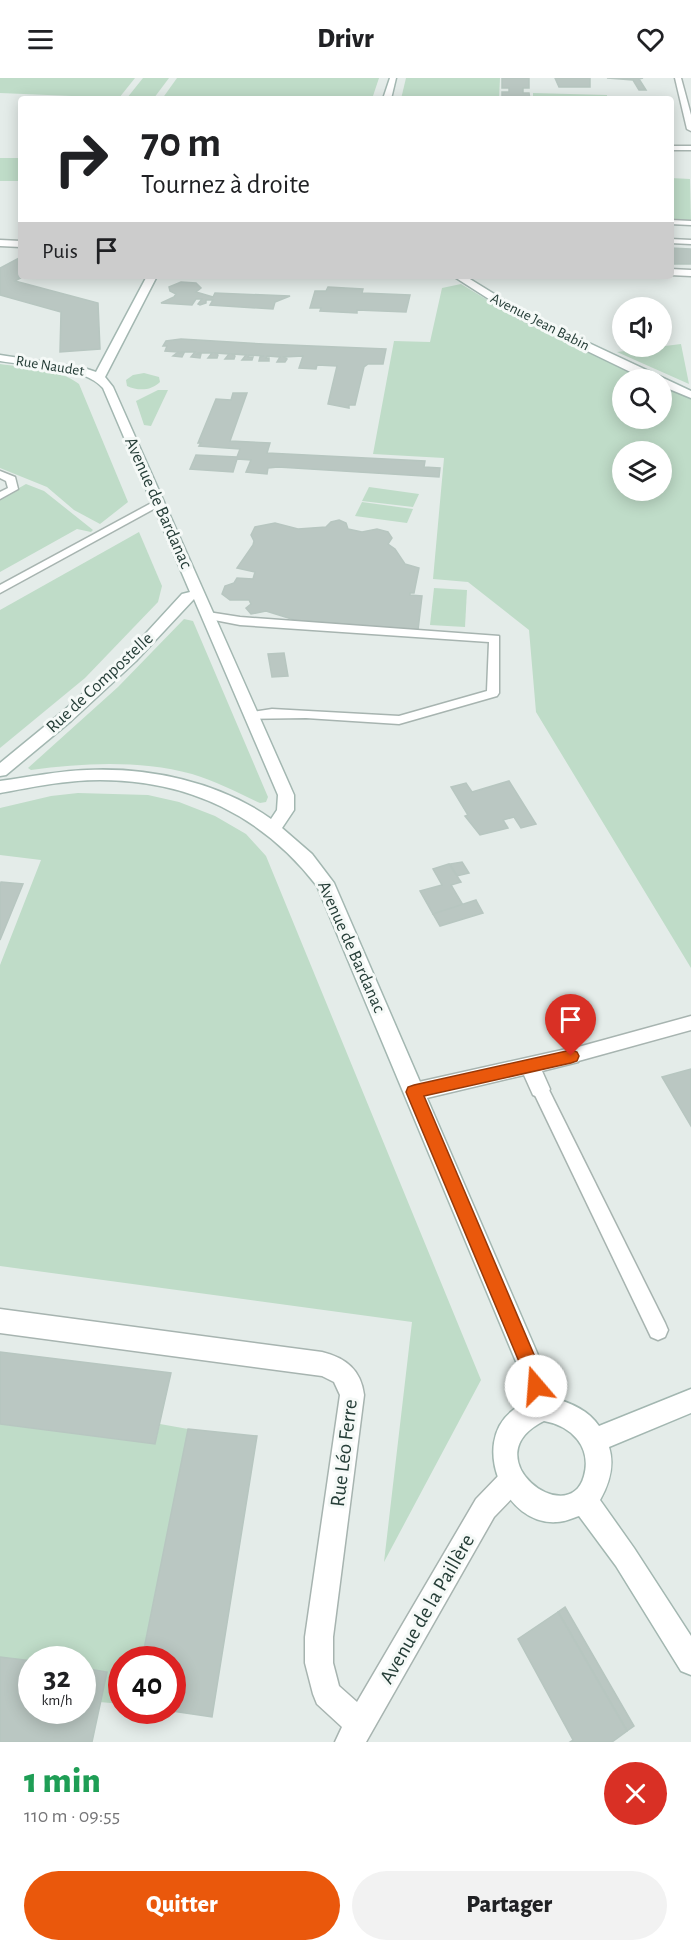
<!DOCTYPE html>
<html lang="fr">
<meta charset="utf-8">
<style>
:root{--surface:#fff;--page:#f2f2f2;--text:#202124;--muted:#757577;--accent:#ea580c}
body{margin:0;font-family:"Alegreya Sans",sans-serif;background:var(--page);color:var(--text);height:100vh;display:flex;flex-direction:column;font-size:22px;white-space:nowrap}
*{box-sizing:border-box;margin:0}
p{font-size:20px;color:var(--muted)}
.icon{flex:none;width:33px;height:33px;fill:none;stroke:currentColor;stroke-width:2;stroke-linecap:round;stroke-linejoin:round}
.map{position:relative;height:1664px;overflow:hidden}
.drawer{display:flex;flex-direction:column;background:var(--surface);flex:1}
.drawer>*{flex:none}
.banner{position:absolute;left:18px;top:18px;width:656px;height:183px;border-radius:6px;box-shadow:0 3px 15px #0003;background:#fff;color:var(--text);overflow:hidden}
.buttons{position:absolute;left:612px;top:219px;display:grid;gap:12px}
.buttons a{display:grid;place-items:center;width:60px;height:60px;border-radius:50%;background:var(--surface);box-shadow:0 3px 15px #0003;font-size:30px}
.speed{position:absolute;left:18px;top:1568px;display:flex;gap:12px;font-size:30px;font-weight:700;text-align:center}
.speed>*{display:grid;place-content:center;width:78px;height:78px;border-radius:50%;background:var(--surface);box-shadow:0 3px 15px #0003;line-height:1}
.speed small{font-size:15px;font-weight:400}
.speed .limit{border:9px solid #d22;background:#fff;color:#111}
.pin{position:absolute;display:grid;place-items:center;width:51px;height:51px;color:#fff;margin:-62px -26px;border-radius:50% 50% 50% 0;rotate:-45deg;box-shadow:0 0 6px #0007}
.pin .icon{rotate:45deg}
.me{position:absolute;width:66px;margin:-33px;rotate:342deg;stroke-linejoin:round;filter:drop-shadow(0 0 4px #0008)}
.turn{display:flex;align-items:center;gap:21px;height:126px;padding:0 24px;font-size:27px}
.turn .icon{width:78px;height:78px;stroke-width:2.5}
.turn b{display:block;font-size:42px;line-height:51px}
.then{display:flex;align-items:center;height:57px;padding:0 24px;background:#0003;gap:12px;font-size:22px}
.round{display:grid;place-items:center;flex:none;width:63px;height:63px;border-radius:32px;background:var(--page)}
.headline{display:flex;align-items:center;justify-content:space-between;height:102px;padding:0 24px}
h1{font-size:36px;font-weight:800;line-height:45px;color:#1e9e55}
.action{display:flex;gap:12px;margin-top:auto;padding:12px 24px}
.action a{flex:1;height:69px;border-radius:36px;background:var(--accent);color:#fff;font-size:24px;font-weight:800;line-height:69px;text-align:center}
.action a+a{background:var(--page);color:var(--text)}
header{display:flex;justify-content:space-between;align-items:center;height:78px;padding:0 24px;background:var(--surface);font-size:27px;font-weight:800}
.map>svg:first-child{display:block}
.green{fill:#bfdcc8;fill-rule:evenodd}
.building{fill:#bac7c2;stroke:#b7c6c0;stroke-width:1.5}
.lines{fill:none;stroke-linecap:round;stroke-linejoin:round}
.lane-casing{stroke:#a7b4b0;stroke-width:3}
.street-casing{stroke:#a7b4b0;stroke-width:3}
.secondary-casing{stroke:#a3b7b1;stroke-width:3}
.lane{fill:#fff;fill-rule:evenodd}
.street{fill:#fff;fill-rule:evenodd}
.secondary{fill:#fff;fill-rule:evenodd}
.route{fill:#ea580c;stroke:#983908;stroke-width:1.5}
.labels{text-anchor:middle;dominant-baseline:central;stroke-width:6;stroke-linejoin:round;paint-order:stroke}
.far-street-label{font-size:15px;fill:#253d37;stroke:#f5f9f7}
.street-label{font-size:18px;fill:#253d37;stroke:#f5f9f7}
.near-street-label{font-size:21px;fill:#253d37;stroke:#f5f9f7}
</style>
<header><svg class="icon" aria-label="menu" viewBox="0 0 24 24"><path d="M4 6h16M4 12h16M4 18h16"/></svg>Drivr<svg class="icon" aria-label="heart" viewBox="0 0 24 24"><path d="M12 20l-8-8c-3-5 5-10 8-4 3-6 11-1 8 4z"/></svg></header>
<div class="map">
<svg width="691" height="1664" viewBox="0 0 691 1664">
<rect width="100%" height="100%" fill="#e4ece9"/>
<!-- green -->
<g class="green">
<polygon points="0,0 135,0 119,20 0,15"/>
<polygon points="143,0 169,0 154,20 127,20"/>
<polygon points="177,0 379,0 372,21 162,21"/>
<polygon points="406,0 500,0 499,21 401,21"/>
<polygon points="533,15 607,17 607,21 533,21"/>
<rect x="0" y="80" width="21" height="23"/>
<polygon points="671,100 690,101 691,144 671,143"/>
<path d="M 461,206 L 509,235 L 651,301 L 622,302 L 622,340 L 662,340 L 662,306 L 691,319 L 691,890 L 536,634 L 529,552 L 468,504 L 433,501 L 444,380 L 373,376 L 394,263 L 430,264 L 442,210 ZM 622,374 L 662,374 L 662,412 L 622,412 Z"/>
<polygon points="681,266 689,306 617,274"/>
<path d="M 0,286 C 25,290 59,290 79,306 L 128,424 L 100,446 L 74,432 L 47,409 L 0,390 Z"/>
<path d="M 144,295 L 159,299 L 160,304 C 151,313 138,313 127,308 L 126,302 L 133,297 Z"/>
<polygon points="158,312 168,312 151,348 144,347 136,323"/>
<polygon points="26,406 44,413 93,452 91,454 77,451 0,494 0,421"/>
<polygon points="369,409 419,416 413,429 362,423"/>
<polygon points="362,424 413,431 407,445 355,438"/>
<polygon points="139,454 162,508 158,524 85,600 0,670 0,532"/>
<polygon points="434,510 467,512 465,549 430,547"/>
<path d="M 184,541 L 193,543 L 268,719 L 266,724 L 260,725 C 238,715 216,703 192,696 C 139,682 84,685 31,692 L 28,690 L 118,609 Z"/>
<polygon points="78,715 148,717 179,724 215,738 246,756 266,778 481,1302 384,1484 412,1244 0,1188 0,887 41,782 0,777 0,730 51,718"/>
<polygon points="0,1346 155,1366 160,1346 188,1351 142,1581 122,1581 121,1626 100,1624 83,1591 82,1581 32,1581 31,1584 0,1579"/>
</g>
<!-- building -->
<g class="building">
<polygon points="502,0 529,0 529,10 523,10 523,15 529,15 530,21 502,21 502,14 509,14 509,10 502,10"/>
<polygon points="555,0 590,0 590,9 559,9"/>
<polygon points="607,0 643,0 639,1 646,12 639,12 633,2"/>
<polygon points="670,170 691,171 691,186 670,186"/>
<polygon points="21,179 21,198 24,198 15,203 98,225 100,271 60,274 61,234 0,217 0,190"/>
<polygon points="181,204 196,205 201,210 196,214 213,219 215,215 290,218 275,224 273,231 210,227 213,222 206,222 206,225 200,227 198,226 202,221 196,221 192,227 161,225 174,219 176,216 170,213 169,209"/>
<polygon points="328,209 363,211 362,215 410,217 406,234 357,232 357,235 320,233 321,230 310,230 315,213 326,213"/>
<polygon points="181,261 264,266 386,271 383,286 368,286 364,289 355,327 349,327 349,330 328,326 337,288 317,287 316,291 299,290 303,278 284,279 287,281 285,284 277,284 280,279 267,278 266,280 269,280 269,283 259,283 260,279 264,278 249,277 248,279 253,279 252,282 242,282 246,277 232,276 235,278 234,281 225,281 229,276 215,275 218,277 217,280 208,280 212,275 198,275 197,276 201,276 200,280 191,279 195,274 181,274 180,275 184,275 182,279 173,278 178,274 165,273 167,268 163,268 166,263"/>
<polygon points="233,315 247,315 230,363 270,365 267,375 425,383 424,389 440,390 439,399 278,389 268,390 267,396 246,394 251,382 237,381 233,394 190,391 196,377 237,379 240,371 199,368 201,365 198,365 216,321 231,322"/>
<polygon points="339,442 346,445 348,451 362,454 377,451 388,454 392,460 388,466 395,471 405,486 419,490 414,515 410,515 410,517 422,518 418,552 298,543 266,533 251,536 246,530 251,526 249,522 230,522 222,516 225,508 234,505 237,500 253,501 255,494 237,490 253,467 254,463 251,457 255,449 275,445 298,451 326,449 331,444"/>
<polygon points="284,575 288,598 272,599 268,576"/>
<polygon points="509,703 536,746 521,750 514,739 503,742 508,750 480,757 465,738 468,737 451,709 466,705 472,714"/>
<polygon points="462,784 469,795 457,798 450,786"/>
<polygon points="449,786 461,804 451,807 463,827 433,836 420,813 442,807 433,791"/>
<polygon points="1,804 23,806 0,862 0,807"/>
<polygon points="476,822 483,835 440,848 433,836"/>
<polygon points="691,991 691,1048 662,999"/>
<polygon points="0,1274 171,1295 155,1366 0,1346"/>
<polygon points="188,1351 257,1358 212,1639 165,1632 172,1632 172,1581 142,1581"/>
<polygon points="565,1529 634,1648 627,1653 558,1534"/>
<polygon points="558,1534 627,1653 612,1664 570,1664 573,1662 518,1561"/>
<polygon points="0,1579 32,1583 32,1632 82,1632 82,1590 107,1594 92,1664 0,1664"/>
</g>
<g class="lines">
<defs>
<g id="lane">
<polygon points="670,142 691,143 691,147 670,146"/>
<polygon points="670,161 691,162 691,166 670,165"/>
<polygon points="0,393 15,399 18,411 0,421 0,414 8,410 6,403 0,400"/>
<polygon points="157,422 162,425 161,427 0,515 0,507"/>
<polygon points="208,534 240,539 499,558 499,615 497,618 399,646 306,640 246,641 245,638 246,635 272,631 399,638 487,613 489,564 240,547 204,540 204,536"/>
<polygon points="691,938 691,952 571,985 565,983 563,978 565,973 571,971"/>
<polygon points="540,1004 546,1006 665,1245 668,1252 665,1259 658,1262 651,1259 532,1011 534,1006"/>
</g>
<g id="street">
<polygon points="675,0 681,0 691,37 691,53 687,51"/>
<rect x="670" y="68" width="21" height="4"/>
<polygon points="0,162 21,163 21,169 0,168"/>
<polygon points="670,191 691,192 691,198 670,197"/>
<polygon points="571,970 578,972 581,978 578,984 542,993 550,1011 547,1017 540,1020 533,1017 524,997 414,1023 407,1020 404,1014 407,1008 414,1005"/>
<path d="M 0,1231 L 322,1274 C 346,1280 361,1292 364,1317 L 333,1559 L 333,1585 L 339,1608 L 357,1624 L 476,1421 L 502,1394 L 511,1390 L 520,1394 L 524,1403 L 520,1412 L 494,1439 L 366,1664 L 335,1664 L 342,1649 L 317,1626 L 313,1616 L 305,1585 L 305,1559 L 340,1317 L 334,1304 L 322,1298 L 0,1255 Z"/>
</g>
<g id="secondary">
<polygon points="390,0 396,0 391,21 383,21"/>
<path d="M 147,198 L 157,198 L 105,299 L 113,309 L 294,717 L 294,732 L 282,750 L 312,776 L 334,805 L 538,1277 L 552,1320 C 570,1324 589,1333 599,1348 L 691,1311 L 691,1335 L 609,1369 C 615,1388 609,1406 600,1422 L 634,1470 L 691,1558 L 691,1597 L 681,1593 L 616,1488 L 579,1438 C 573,1440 564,1444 557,1444 C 505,1448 470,1366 512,1333 C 516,1329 524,1327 529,1325 L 517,1286 L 317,808 C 263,738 189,702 100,702 C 66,702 33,709 0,715 L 0,703 C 29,699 58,693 87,692 C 148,689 220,704 271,741 L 277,732 L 278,717 L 194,521 L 136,583 L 71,643 L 6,697 L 0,698 L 0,685 L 61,635 L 126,577 L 182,516 L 190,514 L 103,310 C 84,288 29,288 0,283 L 0,277 L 84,290 L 96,294 ZM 544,1343 C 572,1348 592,1369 584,1398 C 569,1453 471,1379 544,1343 Z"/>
<polygon points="453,198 465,198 525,235 691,313 691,320 662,308 662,302 647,302 517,239"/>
</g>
</defs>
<!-- lane casing -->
<use href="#lane" class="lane-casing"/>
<!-- street casing -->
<use href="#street" class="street-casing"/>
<!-- secondary casing -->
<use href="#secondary" class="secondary-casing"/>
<!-- lane -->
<use href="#lane" class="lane"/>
<!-- street -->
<use href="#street" class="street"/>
<!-- secondary -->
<use href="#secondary" class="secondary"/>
</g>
<!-- route -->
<polygon class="route" points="571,972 577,974 579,978 577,983 571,985 424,1018 538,1286 545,1308 542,1315 536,1318 529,1315 520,1286 406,1014 408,1009 414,1007"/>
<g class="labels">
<!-- far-street labels -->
<g class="far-street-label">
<text transform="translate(540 244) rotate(27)">Avenue Jean Babin</text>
<text transform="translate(50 288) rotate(9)">Rue Naudet</text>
</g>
<!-- street labels -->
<g class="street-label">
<text transform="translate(158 425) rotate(66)">Avenue de Bardanac</text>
<text transform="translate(100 605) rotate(-43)">Rue de Compostelle</text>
<text transform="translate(351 869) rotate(66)">Avenue de Bardanac</text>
</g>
<!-- near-street labels -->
<g class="near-street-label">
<text transform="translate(344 1375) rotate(-83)">Rue Léo Ferre</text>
<text transform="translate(427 1531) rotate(-60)">Avenue de la Paillère</text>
</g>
</g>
</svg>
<div class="buttons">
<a><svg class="icon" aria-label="sound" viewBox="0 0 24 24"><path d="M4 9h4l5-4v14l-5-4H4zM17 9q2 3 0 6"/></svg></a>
<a><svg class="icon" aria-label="search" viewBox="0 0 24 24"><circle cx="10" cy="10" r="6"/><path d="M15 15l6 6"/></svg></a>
<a><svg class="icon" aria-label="layers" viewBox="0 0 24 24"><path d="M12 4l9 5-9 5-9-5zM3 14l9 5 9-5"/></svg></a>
</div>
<div class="speed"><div>32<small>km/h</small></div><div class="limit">40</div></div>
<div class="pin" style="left:571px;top:978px;background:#d93025"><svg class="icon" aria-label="arrive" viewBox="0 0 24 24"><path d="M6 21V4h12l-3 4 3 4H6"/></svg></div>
<svg class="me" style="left:536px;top:1308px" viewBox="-20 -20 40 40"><circle r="19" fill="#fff"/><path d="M0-13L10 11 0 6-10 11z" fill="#ea580c"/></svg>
<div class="banner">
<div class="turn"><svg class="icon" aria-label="right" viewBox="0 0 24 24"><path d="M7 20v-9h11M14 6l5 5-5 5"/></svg><div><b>70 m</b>Tournez à droite</div></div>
<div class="then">Puis<svg class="icon" aria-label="arrive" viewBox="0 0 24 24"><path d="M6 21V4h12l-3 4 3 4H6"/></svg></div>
</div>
</div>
<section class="drawer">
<div class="headline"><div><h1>1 min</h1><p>110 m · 09:55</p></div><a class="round" style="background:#d93025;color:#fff"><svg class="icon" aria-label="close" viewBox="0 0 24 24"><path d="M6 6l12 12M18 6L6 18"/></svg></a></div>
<div class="action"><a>Quitter</a><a>Partager</a></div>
</section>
